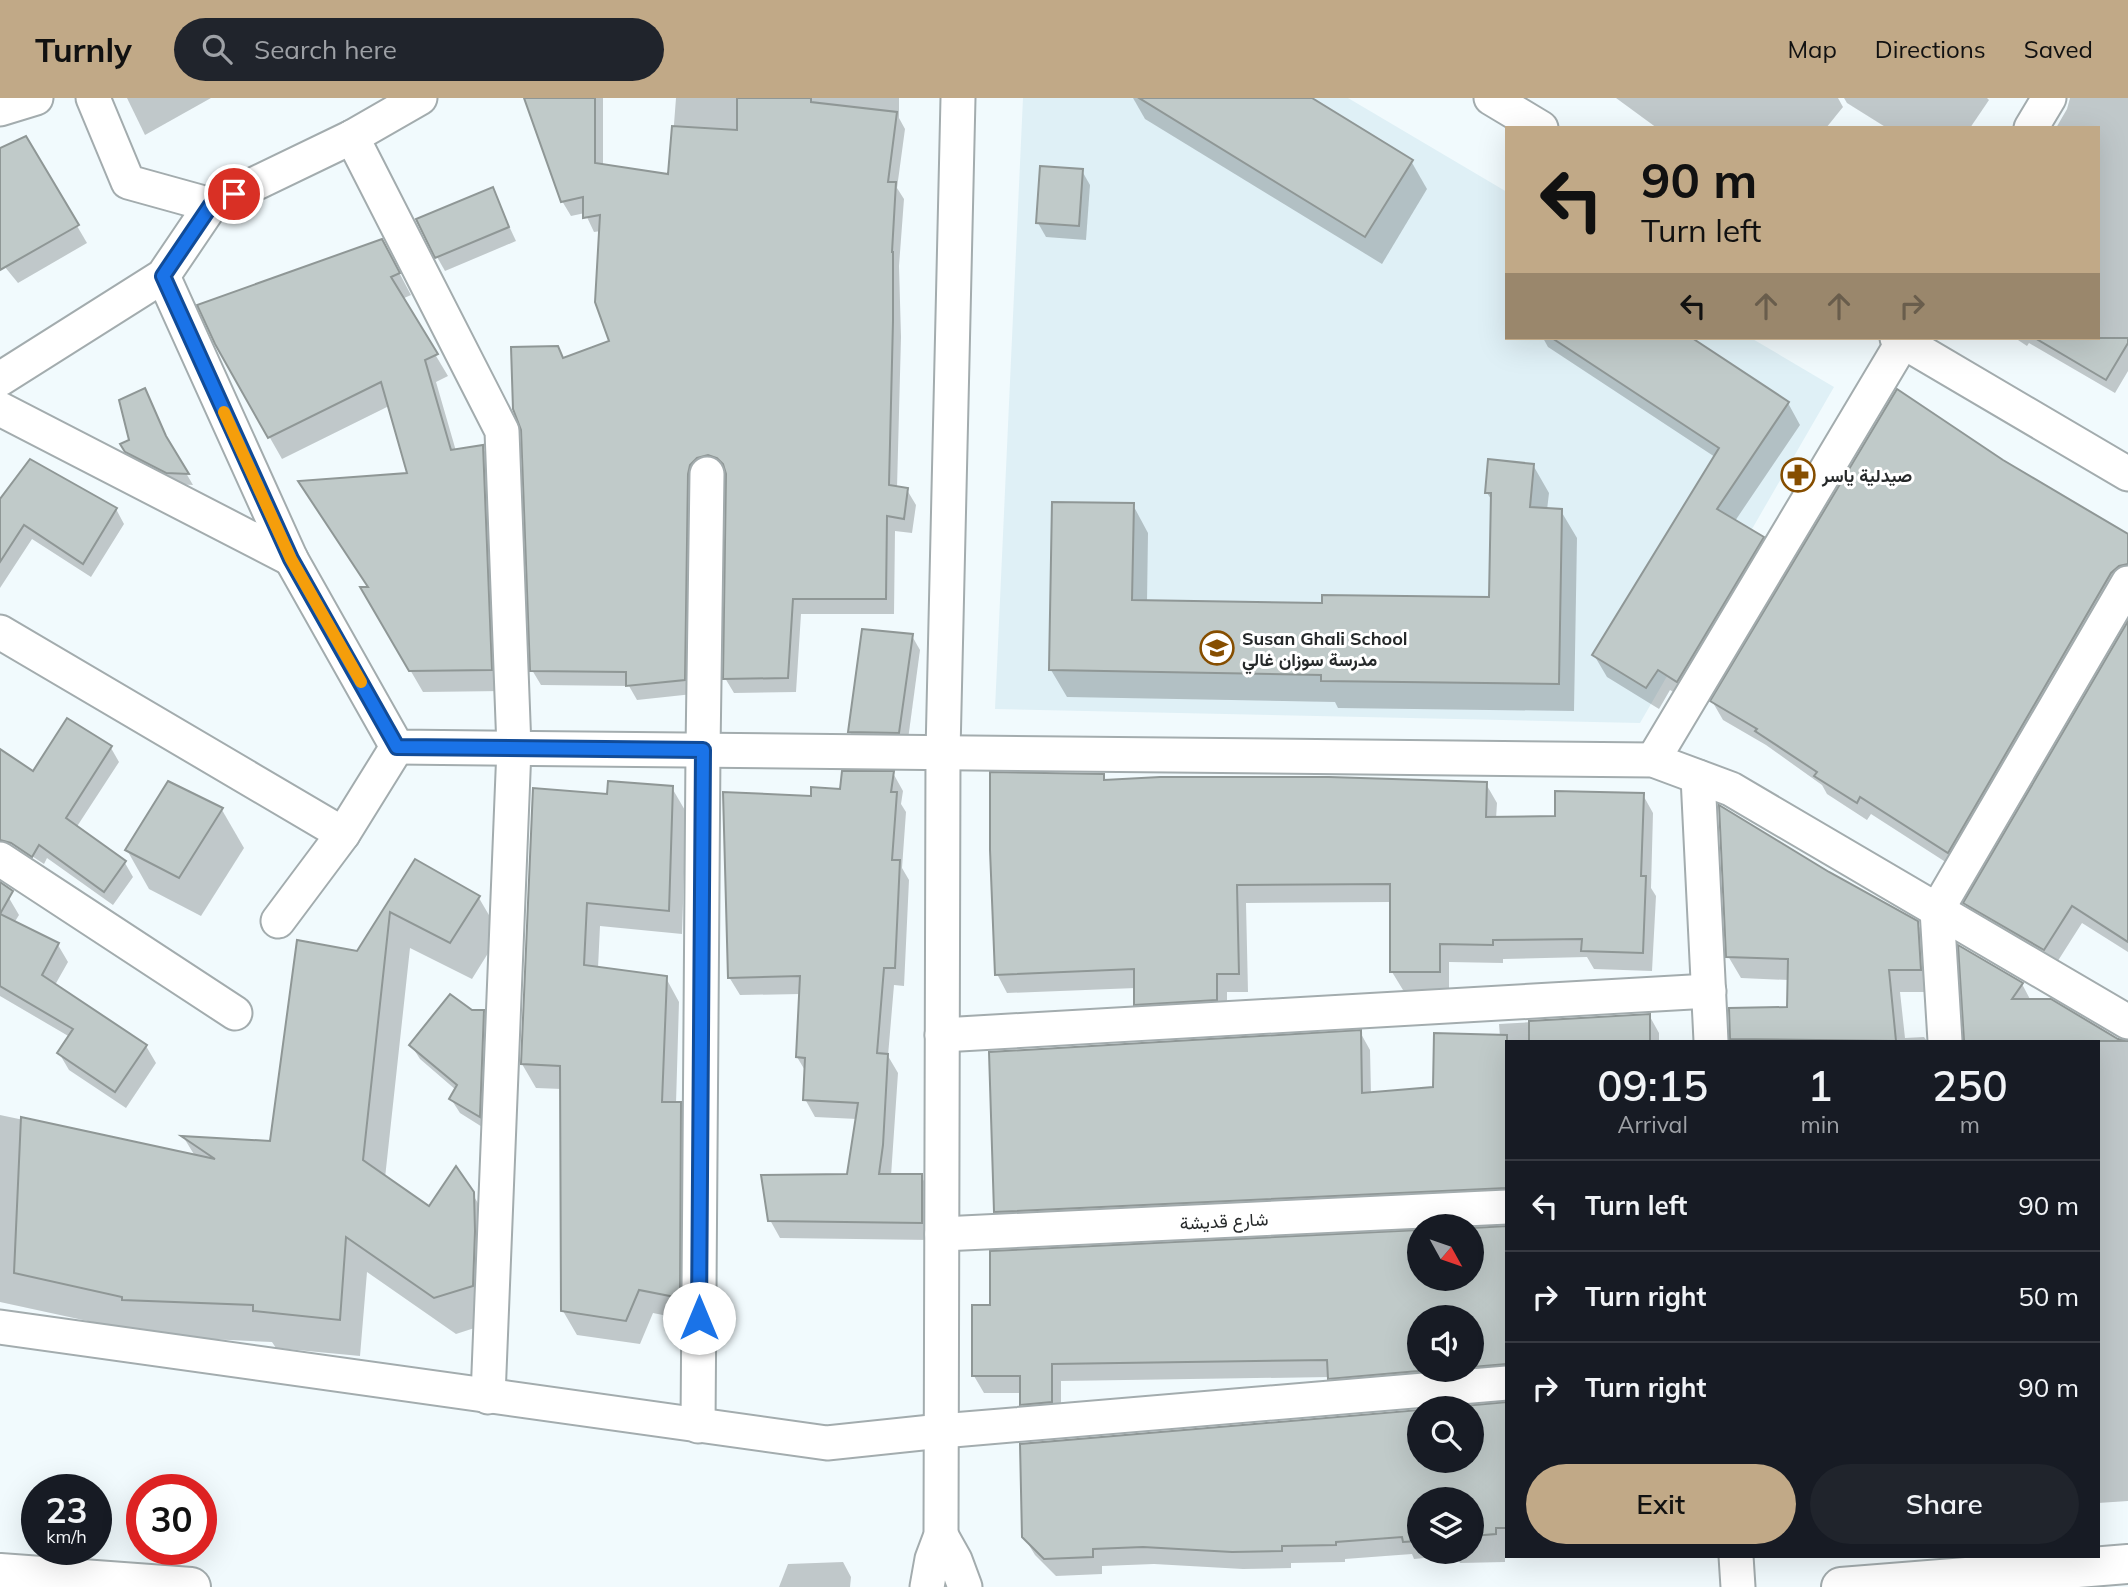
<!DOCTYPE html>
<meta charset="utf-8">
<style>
:root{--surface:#171b24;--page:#20242c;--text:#f1f3f6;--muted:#9ea1a6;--line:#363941;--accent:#c1a987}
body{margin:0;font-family:Mulish,Vazirmatn,sans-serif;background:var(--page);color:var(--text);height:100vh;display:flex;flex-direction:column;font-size:26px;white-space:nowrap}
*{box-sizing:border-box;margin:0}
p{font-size:23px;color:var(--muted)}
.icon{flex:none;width:38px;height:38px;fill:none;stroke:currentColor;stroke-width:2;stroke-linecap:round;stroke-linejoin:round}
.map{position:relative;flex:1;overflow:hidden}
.side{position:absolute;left:1505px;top:942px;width:595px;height:518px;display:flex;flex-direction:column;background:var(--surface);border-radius:0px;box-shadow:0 7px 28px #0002}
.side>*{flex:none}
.guide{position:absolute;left:1505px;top:28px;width:595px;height:214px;border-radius:0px;box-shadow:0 7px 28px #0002;background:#c1a987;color:#111;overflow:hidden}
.needle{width:46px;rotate:130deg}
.buttons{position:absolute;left:1407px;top:1116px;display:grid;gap:14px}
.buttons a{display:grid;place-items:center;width:77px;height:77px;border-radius:50%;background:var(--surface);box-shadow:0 7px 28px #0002;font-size:35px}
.speed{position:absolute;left:21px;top:1376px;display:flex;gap:14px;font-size:35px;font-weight:700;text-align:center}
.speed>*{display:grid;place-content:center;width:91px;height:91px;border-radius:50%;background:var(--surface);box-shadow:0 7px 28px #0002;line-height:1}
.speed small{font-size:18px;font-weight:400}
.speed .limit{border:10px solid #d22;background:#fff;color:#111}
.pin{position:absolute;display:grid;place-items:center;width:60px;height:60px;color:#fff;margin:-30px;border:4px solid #fff;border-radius:50%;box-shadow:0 2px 7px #0007}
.me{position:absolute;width:77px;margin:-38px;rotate:0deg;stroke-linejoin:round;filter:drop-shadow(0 0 5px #0008)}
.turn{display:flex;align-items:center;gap:24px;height:147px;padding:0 21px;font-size:32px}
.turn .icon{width:91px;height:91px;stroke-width:2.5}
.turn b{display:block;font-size:49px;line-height:60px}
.lanes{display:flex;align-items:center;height:66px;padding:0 21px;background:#0003;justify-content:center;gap:35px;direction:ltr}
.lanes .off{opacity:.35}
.eta{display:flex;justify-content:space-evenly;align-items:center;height:119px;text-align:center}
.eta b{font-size:42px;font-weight:600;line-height:49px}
.cta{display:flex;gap:14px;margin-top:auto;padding:14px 21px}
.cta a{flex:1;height:80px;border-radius:42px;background:var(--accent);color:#111;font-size:28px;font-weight:600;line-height:80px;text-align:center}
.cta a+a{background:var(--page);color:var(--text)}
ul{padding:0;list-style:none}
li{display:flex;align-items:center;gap:21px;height:91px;padding:0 21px;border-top:2px solid var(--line)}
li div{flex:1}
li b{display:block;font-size:26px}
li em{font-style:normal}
header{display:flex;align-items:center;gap:42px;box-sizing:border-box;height:98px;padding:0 35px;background:var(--accent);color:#111}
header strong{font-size:33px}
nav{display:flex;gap:38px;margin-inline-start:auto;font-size:24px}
.search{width:490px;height:63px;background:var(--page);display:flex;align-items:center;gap:18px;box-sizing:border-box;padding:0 24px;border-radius:38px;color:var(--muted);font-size:26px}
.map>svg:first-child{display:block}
.built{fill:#dff0f6}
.shadow{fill:#0003;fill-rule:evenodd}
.building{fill:#c0cac9;stroke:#8f9796;stroke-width:2}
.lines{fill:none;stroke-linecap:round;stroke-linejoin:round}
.street-casing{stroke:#a3acae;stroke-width:37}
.secondary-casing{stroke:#a3acae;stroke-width:42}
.street{stroke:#fff;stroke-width:33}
.secondary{stroke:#fff;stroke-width:38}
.route-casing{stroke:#114b97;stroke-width:18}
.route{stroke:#1a73e8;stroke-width:12}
.slow{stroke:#f59e0b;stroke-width:12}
.labels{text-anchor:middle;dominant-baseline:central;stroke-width:6;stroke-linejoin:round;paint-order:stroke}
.poi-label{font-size:18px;font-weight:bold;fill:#26292a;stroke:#fff;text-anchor:start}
.street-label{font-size:18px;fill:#26292a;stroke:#fff}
</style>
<header>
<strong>Turnly</strong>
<div class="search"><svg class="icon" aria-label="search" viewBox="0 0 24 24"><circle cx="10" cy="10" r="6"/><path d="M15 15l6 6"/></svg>Search here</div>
<nav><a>Map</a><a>Directions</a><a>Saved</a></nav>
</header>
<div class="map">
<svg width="2128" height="1489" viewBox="0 0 2128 1489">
<rect width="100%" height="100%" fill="#f1fafd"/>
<!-- built -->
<polygon class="built" points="1023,0 1348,0 1507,94 1507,240 1751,240 1834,289 1640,625 995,611"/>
<!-- shadow -->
<g class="shadow">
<polygon points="127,0 211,0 145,37"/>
<polygon points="526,0 603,0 603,68 670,78 676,0 899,0 899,20 905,31 897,90 904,101 899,168 901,239 897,390 907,392 916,407 912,435 895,433 894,516 801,516 796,594 734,595 725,580 728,375 718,371 693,596 637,602 629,588 541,587 532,572 523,332 557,249 564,261 611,244 601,133 594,134 585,115 571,118 562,103"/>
<polygon points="1133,0 1309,0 1411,63 1427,91 1382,166 1145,21"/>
<polygon points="1616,0 1838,0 1843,9 1826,30 1657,30"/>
<polygon points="1844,0 1987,0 1989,2 1970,30 1887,30 1847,5"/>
<polygon points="2070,0 2128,0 2128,273 2115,295 2029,245 2027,248 2015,240 2098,240 2098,30 2056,30 2067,11"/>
<polygon points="26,41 87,145 18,185 0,163 0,52"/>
<polygon points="1082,73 1090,87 1086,142 1046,139 1038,125"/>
<polygon points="492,92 516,143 445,173 437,159"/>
<polygon points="394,165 411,197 402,201 448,278 436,284 456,353 482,349 495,370 503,593 423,594 363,491 370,490 300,385 409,377 389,308 282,361 216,245"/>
<polygon points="1543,240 1689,240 1788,305 1800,327 1735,423 1763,440 1775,462 1690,604 1670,592 1659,611 1607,579 1594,557 1715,359 1548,249"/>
<polygon points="145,292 172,351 193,387 174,386 134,365 122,347 131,342"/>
<polygon points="1936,320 2128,444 2128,487 1958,772 1871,716 1867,722 1827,696 1822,687 1766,647 1723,622 1712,603"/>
<polygon points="1533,367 1549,395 1547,412 1561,413 1577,440 1574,613 1338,610 1335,604 1067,599 1051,572 1133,407 1148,435 1147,504 1324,507 1491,501 1493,404 1487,395"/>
<polygon points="0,404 116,411 124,426 91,479 32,441 0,490"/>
<polygon points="2128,527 2128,854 2082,825 2054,869 1976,823 1965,805"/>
<polygon points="864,532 912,538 920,552 907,649 858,648 850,634"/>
<polygon points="111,650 119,664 76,730 125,765 133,779 113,807 47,760 44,766 0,737 0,653 34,675"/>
<polygon points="893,675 903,693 901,706 906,714 902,770 909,782 904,888 894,887 888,958 898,975 891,1078 921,1078 931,1095 931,1142 780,1140 770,1122 849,1078 857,1021 815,1019 805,1001 806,974 797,959 801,896 740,897 729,879 812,700"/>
<polygon points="1103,677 1107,684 1486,686 1497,705 1496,721 1556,719 1643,697 1653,715 1651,790 1656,798 1652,873 1594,871 1587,859 1503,861 1503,865 1449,864 1449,892 1403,892 1392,874 1391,804 1246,805 1248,894 1227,894 1227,920 1146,925 1135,906 1136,890 1007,895 997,876"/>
<polygon points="169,685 222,712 244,750 201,818 149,791 127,752"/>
<polygon points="672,690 686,714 682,836 600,828 598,870 666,880 679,904 676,1006 680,1006 694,1030 692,1223 653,1215 640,1246 577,1237 563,1213 562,991 536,990 522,966 608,698"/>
<polygon points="416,763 479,800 500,836 472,881 410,850 385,1080 430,1110 472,1095 494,1133 493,1224 456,1236 367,1174 360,1258 276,1250 272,1244 145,1238 143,1235 0,1204 0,1017 195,1058 184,1040 271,1045 358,855"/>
<polygon points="1828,775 1917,825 1930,847 1933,894 1900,894 1905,940 1924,939 1927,943 1732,943 1730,912 1789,911 1789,882 1741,880 1728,858"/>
<polygon points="0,794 9,800 19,817 14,825 58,847 68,864 55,887 146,948 156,965 126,1010 69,972 59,955 70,939 0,898"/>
<polygon points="2022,886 2031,903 2118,942 2128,944 2128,1403 2098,1405 2098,943 1983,943 1982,932"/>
<polygon points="472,914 483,914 491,928 487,1032 460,1015 451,1001 456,992 420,961 411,947"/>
<polygon points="1649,917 1659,935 1659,943 1507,943 1507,1107 1005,1131 995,1114 1360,934 1370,952 1371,996 1435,991 1500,939 1499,926"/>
<path d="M 1507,1130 L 1507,1284 L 1340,1298 L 1330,1279 L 1061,1283 L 1061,1321 L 1032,1324 L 1022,1306 L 1022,1295 L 984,1295 L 974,1278 L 991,1209 L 991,1155 L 1419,1134 L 1419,1181 L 1472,1181 L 1472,1132 ZM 1419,1220 L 1472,1220 L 1472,1272 L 1419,1272 Z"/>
<path d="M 1507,1306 L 1505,1464 L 1460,1465 L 1456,1457 L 1414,1461 L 1412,1456 L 1345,1461 L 1345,1464 L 1291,1465 L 1291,1470 L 1243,1471 L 1154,1466 L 1102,1468 L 1102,1476 L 1056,1478 L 1035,1457 L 1024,1439 L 1022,1347 L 1419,1314 L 1419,1363 L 1472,1363 L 1472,1311 ZM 1419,1402 L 1472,1402 L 1472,1454 L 1419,1454 Z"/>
<polygon points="843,1464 851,1479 850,1489 779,1489 788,1466"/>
</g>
<!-- building -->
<g class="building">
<polygon points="524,0 595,0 595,65 668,76 672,28 737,32 737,0 811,0 811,4 897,14 888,84 896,84 892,154 893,154 893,223 889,387 908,390 904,421 887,418 886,501 793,501 788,580 723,581 726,376 723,366 717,360 708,357 697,360 690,367 688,376 685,582 626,588 626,574 530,573 521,332 513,311 511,249 558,248 563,260 609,243 595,204 600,117 583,120 583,99 561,104"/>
<polygon points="1139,0 1312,0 1413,62 1365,139"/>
<polygon points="26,38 79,127 0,172 0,50"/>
<polygon points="1040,68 1083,71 1079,128 1036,125"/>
<polygon points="493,89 509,129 435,160 416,121"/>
<polygon points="382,141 400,175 391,179 438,256 425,262 451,352 483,347 492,572 409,573 360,489 368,489 298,383 407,375 381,284 268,340 215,246 197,207"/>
<polygon points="1552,240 1692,240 1789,304 1717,411 1764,439 1677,584 1658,572 1646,590 1592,557 1719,350"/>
<polygon points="2035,240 2128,240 2128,245 2106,282"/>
<polygon points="145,290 166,338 189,376 166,375 125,354 120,346 129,342 119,302"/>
<polygon points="1897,291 2003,362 2128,436 2128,466 2119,468 2111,475 1948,755 1860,699 1857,705 1814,678 1817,674 1755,633 1757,631 1710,603"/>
<polygon points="30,361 117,410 83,466 24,427 0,464 0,401"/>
<polygon points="1488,361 1534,366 1530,409 1562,411 1559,586 1321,583 1321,577 1049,572 1052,404 1134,405 1132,502 1322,505 1322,497 1489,499 1491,395 1485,395"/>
<polygon points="2128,523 2128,844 2072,808 2044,852 1963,805"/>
<polygon points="862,531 913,536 899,635 848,634"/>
<polygon points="67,620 112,648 66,720 126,763 104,794 39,747 32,759 11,745 0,742 0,651 33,673"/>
<polygon points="842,673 894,673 891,694 897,694 892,762 900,762 895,870 884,870 877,955 888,956 883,1047 879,1076 922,1076 922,1125 768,1123 761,1077 847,1076 858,1005 803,1002 805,960 796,959 800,878 728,880 723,694 811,698 811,689 840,691"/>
<polygon points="990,674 1104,676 1104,682 1160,679 1329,679 1487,684 1486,719 1555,718 1555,693 1644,695 1641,778 1646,778 1643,855 1581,853 1582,841 1493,842 1493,847 1440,846 1440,874 1390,874 1390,786 1237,787 1239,876 1217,876 1217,902 1134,907 1134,871 995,877 990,752"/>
<polygon points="168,683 223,710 179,780 125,752"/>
<polygon points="608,683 673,688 669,813 587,805 584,867 667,878 662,1004 681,1004 680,1200 639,1192 626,1223 561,1213 560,968 521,966 533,690 607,696"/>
<polygon points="1719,707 1829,774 1918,823 1921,872 1889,872 1896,943 1730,941 1729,910 1787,909 1788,861 1726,859"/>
<polygon points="415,761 480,798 450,845 390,814 363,1062 429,1108 456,1068 474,1094 475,1133 473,1188 434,1200 346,1139 340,1222 253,1213 253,1207 122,1202 122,1199 14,1175 21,1019 215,1061 181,1038 270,1043 297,842 357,853"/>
<polygon points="0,784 13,793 0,816"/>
<polygon points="0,816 59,845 42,877 147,947 115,994 57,955 73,931 0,888"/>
<polygon points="1958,847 2023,885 2012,901 2051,901 2118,941 2128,943 1964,943"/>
<polygon points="450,896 472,912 484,912 480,1019 449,1001 457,987 409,947"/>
<polygon points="1650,916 1650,943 1529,943 1529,923"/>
<polygon points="1361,932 1362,995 1433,989 1434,935 1507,937 1507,1090 994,1114 989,954"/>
<polygon points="1507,1128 1507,1266 1472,1269 1472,1220 1419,1220 1419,1272 1430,1272 1328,1281 1327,1262 1052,1266 1052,1304 1020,1307 1020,1278 972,1278 972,1207 990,1207 990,1153 1419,1132 1419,1181 1472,1181 1472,1130"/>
<polygon points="1507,1304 1507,1430 1496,1430 1496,1436 1472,1438 1472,1402 1419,1402 1419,1443 1403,1444 1402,1439 1336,1444 1336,1447 1282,1448 1282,1453 1232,1454 1143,1449 1093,1451 1093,1459 1044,1461 1022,1439 1020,1346 1419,1312 1419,1363 1472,1363 1472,1311 1431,1311"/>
</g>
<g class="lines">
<defs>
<g id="street">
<polyline points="93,0 128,84 211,107"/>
<polyline points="1491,0 1541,30"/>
<polyline points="0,11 36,0"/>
<polyline points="2031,30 2049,0"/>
<polyline points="352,39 502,333 514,650 488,1299"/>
<polyline points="163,178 291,461 397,649 1653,662 1731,691 2128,924"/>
<polyline points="1897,240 2128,376"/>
<polyline points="0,281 163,178 211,107 352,39 420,0"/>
<polyline points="0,311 291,461"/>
<polyline points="0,534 343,736"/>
<polyline points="1653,662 1905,240"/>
<polyline points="1698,679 1711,943"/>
<polyline points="0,761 235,915"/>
<polyline points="278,823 343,736 397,649"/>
<polyline points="942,937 1709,893"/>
<polyline points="1945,943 1937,812 2128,485"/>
<polyline points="942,1136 1507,1109"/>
<polyline points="0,1229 827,1345 941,1333 1507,1285"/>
<polyline points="698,1328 703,652 707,376"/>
<polyline points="941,1437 955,1462 965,1489"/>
<polyline points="1736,1458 1738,1489"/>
<polyline points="927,1489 932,1461 941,1437 943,654 958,0"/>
</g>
<g id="secondary">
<polyline points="0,1475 191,1489"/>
<polyline points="1841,1489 2128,1466"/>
</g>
</defs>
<!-- street casing -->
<use href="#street" class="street-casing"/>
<!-- secondary casing -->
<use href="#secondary" class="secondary-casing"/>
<!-- street -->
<use href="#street" class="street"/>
<!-- secondary -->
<use href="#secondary" class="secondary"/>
</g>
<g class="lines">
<defs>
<polyline id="route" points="234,96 211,107 163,178 291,461 397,649 703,652 699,1220"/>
</defs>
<!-- route casing -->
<use href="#route" class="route-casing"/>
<!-- route -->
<use href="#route" class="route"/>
<!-- slow -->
<polyline class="slow" points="224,314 291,461 361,584"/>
</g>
<!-- icons -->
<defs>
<symbol id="pharmacy-ring" viewBox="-11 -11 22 22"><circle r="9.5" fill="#fff" stroke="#864e00" stroke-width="1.5"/><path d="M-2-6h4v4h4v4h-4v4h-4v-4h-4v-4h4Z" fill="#864e00"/></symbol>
<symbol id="school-ring" viewBox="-11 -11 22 22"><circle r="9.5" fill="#fff" stroke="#864e00" stroke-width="1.5"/><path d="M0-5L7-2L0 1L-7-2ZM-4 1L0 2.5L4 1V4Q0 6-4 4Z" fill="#864e00"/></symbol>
</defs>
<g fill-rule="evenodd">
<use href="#pharmacy-ring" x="1779" y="358" width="38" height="38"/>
<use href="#school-ring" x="1198" y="531" width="38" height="38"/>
</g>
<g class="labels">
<!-- poi labels -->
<g class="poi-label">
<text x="1822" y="377">صيدلية ياسر</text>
<text x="1242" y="540">Susan Ghali School<tspan x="1242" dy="21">مدرسة سوزان غالي</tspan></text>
</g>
<!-- street labels -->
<g class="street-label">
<text transform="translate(1224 1123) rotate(-3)">شارع قديشة</text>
</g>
</g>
</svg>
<div class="buttons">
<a><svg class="needle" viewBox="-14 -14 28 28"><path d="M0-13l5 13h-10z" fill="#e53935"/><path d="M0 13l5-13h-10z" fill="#9ea1a6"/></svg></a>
<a><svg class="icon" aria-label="sound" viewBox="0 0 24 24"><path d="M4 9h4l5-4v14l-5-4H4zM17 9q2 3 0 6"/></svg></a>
<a><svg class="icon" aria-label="search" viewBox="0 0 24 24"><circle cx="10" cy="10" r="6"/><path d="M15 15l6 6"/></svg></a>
<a><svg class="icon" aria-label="layers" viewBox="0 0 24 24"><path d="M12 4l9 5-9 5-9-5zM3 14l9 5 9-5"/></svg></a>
</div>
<div class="speed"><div>23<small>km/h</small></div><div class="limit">30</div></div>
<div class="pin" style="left:234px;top:96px;background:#d93025"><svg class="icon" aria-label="arrive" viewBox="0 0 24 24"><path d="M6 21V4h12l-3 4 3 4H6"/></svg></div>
<svg class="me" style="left:699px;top:1220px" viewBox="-20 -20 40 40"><circle r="19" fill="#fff"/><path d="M0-13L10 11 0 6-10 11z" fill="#1a73e8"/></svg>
<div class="guide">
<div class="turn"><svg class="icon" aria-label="left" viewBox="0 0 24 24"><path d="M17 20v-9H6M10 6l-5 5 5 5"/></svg><div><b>90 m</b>Turn left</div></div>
<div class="lanes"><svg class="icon" aria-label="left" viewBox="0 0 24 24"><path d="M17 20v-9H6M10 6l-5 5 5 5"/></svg><svg class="icon off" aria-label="ahead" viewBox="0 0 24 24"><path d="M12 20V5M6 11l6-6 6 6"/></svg><svg class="icon off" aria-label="ahead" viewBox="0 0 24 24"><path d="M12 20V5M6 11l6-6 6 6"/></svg><svg class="icon off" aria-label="right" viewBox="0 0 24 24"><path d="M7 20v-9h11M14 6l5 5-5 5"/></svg></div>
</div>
<section class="side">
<div class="eta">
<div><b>09:15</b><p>Arrival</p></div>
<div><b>1</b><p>min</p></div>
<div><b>250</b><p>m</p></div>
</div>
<ul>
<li><svg class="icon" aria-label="left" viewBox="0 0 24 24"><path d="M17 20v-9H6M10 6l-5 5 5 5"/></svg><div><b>Turn left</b></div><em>90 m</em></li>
<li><svg class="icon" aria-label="right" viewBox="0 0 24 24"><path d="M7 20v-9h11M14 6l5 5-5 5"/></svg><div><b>Turn right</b></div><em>50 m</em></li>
<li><svg class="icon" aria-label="right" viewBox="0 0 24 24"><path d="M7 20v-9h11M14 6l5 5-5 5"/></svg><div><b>Turn right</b></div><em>90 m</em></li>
</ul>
<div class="cta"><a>Exit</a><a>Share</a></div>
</section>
</div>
